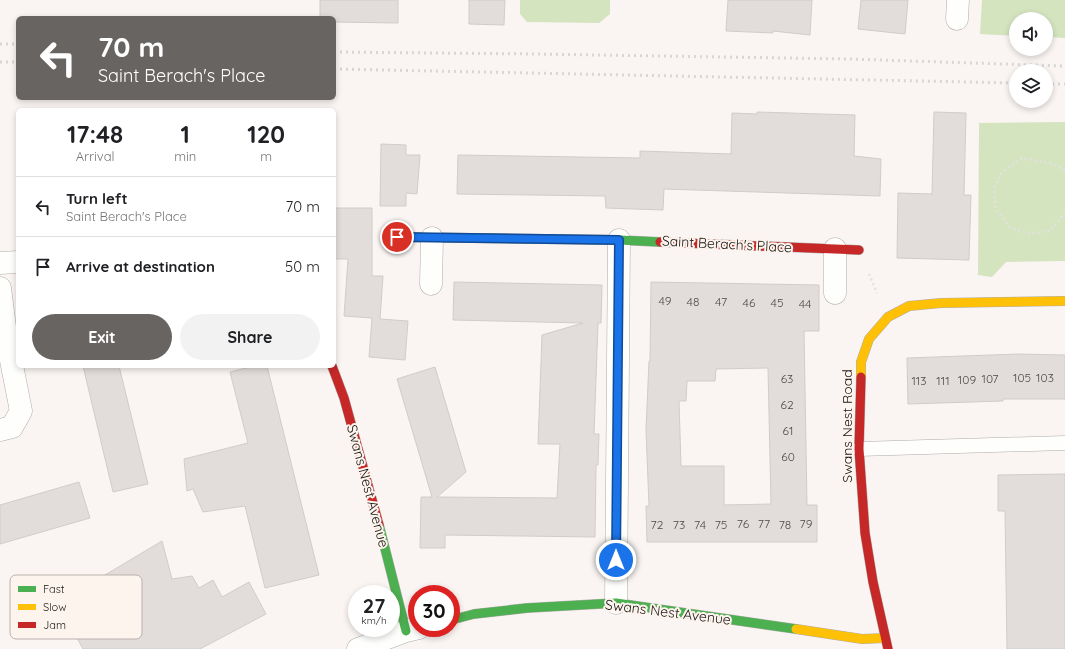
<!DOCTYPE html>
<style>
:root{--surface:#fff;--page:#f2f2f2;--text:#202124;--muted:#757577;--line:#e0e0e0;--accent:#686462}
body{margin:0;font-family:Quicksand,sans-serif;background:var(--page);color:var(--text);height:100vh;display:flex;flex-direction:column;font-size:15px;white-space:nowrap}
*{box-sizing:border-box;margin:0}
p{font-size:13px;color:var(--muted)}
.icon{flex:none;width:22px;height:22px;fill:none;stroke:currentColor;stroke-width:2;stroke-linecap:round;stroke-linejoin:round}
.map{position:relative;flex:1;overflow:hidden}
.sheet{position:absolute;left:16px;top:108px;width:320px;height:260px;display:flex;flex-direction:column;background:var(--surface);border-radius:6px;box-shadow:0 2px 6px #0003}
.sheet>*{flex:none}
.banner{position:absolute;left:16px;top:16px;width:320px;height:84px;border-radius:6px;box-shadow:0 2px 6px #0003;background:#686462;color:#fff;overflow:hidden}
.controls{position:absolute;left:1009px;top:12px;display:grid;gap:8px}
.controls a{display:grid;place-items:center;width:44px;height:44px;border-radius:50%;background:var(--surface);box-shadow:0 2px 6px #0003;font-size:20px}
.speed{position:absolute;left:348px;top:585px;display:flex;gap:8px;font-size:20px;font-weight:700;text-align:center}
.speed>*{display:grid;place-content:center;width:52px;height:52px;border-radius:50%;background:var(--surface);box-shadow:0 2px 6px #0003;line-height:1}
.speed small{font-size:10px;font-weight:400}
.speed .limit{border:6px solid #d22;background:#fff;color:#111}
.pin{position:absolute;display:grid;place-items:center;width:34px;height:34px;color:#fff;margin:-17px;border:2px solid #fff;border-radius:50%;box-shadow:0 1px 4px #0007}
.me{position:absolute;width:44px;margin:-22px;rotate:0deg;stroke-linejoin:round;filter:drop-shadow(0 0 3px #0008)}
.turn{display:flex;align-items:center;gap:14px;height:84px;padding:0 16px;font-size:18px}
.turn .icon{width:52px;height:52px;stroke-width:2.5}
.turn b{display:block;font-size:28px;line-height:34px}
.eta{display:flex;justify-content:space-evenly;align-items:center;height:68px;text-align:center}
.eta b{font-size:24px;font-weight:700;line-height:28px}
.cta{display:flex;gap:8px;margin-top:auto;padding:8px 16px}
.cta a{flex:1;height:46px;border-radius:24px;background:var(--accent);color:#fff;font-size:16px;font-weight:700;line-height:46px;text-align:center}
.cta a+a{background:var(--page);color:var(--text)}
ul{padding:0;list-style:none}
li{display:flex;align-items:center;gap:12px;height:60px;padding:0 16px;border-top:1px solid var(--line)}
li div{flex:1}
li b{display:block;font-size:15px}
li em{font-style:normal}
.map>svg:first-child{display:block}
.green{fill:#d4e4bf}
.building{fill:#e2dddb;stroke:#d0ccca;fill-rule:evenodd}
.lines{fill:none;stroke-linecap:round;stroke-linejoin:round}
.lane-casing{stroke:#b0acaa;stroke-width:15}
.street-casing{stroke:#b0acaa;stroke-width:23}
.fast-casing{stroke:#b0acaa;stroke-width:10}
.slow-casing{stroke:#b0acaa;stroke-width:10}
.jam-casing{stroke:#b0acaa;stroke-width:10}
.path{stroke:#e2e1e0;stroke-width:2.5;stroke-dasharray:2 3;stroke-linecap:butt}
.lane{stroke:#fefefd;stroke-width:14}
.street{stroke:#fefefd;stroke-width:22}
.fast{stroke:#4caf50;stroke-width:9}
.slow{stroke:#ffc107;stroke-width:9}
.jam{stroke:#c62828;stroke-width:9}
.rail{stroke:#d8d6d5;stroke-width:3;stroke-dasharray:2 4;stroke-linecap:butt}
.route-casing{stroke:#114b97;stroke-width:10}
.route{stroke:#1a73e8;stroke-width:7}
.labels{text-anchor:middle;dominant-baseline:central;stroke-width:4;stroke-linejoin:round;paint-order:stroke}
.number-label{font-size:12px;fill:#4d4a48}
.street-label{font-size:14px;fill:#191614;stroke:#fdf4ee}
.key{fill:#fdf4ee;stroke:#b9b1ad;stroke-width:1}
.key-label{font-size:11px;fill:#191614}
</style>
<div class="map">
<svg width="1065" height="649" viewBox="0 0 1065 649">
<rect width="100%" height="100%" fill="#faf5f2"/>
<!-- green -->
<g class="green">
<polygon points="520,0 610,0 610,14 599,23 527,22 520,14"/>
<polygon points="982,0 1065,0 1065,38 1046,37 1046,19 1016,19 1016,36 980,34"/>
<polygon points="1065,122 1065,261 1006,262 992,277 978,275 979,123"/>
</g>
<!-- building -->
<g class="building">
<polygon points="320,0 398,0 398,23 334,22 334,18 320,18"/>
<polygon points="469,0 505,0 504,25 469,24"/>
<polygon points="728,0 812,0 810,35 773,31 773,33 726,31"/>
<polygon points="861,0 908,0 905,34 858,29"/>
<polygon points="757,112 855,115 854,156 881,159 880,196 664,189 663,210 606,208 605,196 457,194 458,155 640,158 640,151 731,154 732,113 757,114"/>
<polygon points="934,112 966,113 964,195 971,195 969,260 897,258 898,193 932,194"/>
<polygon points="381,144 406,145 406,155 420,155 417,194 406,193 406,206 380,206"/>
<polygon points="334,208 372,208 372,276 383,276 380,319 408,321 405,360 369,357 372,318 344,316 348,259 334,259"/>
<polygon points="454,282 602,285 601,323 598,323 594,434 599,434 598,465 596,465 595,537 445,535 445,548 420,548 421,497 432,497 397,379 435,367 466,472 437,497 557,498 560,444 538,444 542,335 583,323 453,320"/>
<path d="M 651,282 L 819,285 L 819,331 L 804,331 L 807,505 L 817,505 L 817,542 L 647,542 L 646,506 L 649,506 L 646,430 L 649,361 L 650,361 ZM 768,368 L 771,504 L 724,505 L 724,466 L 681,466 L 679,401 L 686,401 L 687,381 L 715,381 L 716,369 Z"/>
<polygon points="1018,354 1065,355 1065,399 1003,399 1003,401 908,404 907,358"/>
<polygon points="83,366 119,366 148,484 113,492"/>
<polygon points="254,366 267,366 319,575 265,588 245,506 203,512 193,489 187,491 184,459 248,443 230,372"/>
<polygon points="1065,474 1065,649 1007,649 1005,511 998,511 998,475"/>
<polygon points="79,482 90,518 0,544 0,505"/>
<polygon points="162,541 172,579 192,576 199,588 213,580 222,597 249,582 266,614 200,649 83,649 58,603"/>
</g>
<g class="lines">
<defs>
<polyline id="lane" points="859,449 1065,443"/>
<g id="street">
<polyline points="957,19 958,0"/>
<polyline points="0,263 18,262"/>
<polyline points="431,284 432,238"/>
<polyline points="0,288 6,335 21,411 12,427 0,430"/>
<polyline points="835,293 835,249"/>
<polyline points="616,603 619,240"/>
<polyline points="358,649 406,631 419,628"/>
</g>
<g id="fast">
<polyline points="397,237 619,240 660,242"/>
<polyline points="379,525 406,631"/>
<polyline points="451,620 474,614 527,608 616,603 796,629"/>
</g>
<g id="slow">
<polyline points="861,377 861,362 869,339 888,317 909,306 941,303 1065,301"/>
<polyline points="796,629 862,639 885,638"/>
</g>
<g id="jam">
<polyline points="660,242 859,250"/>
<polyline points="332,366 344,398 379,525"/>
<polyline points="861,377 859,449 865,533 873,582 888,649"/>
</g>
</defs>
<!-- lane casing -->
<use href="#lane" class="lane-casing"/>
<!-- street casing -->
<use href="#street" class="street-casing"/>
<!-- fast casing -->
<use href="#fast" class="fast-casing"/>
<!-- slow casing -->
<use href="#slow" class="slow-casing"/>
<!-- jam casing -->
<use href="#jam" class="jam-casing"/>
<!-- path -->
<g class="path">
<polyline points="1065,170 1052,164 1022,158 1002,172 994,189 996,210 1010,227 1029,234 1050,231 1064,214 1065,210"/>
<polyline points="869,274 877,293"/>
</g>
<!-- lane -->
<use href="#lane" class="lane"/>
<!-- street -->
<use href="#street" class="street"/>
<!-- fast -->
<use href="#fast" class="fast"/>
<!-- slow -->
<use href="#slow" class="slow"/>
<!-- jam -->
<use href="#jam" class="jam"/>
<!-- rail -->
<g class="rail">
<polyline points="0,44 18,44"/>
<polyline points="334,52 535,54 849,59 1065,66"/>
<polyline points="0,62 18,62"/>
<polyline points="334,69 1016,83"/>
<polyline points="1046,84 1065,84"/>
</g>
</g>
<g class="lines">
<defs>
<polyline id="route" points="397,237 619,240 616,560"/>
</defs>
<!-- route casing -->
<use href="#route" class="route-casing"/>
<!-- route -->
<use href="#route" class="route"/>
</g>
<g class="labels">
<!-- number labels -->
<g class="number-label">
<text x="665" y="300">49</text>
<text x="693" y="301">48</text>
<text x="721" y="301">47</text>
<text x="749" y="302">46</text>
<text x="777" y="302">45</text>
<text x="805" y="303">44</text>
<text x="1022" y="377">105</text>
<text x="1045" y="377">103</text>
<text x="787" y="378">63</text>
<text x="990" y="378">107</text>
<text x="967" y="379">109</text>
<text x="919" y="380">113</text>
<text x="943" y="380">111</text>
<text x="787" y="404">62</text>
<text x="788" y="430">61</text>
<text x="788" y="456">60</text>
<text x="743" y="523">76</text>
<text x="764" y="523">77</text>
<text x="806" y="523">79</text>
<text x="657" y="524">72</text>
<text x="679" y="524">73</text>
<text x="700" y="524">74</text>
<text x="721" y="524">75</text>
<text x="785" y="524">78</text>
</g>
<!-- street labels -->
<g class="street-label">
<text transform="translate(727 244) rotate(3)">Saint Berach's Place</text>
<text transform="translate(847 426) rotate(-90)">Swans Nest Road</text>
<text transform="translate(368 486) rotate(75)">Swans Nest Avenue</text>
<text transform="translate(668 612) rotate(7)">Swans Nest Avenue</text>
</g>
</g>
<!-- legend -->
<rect x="10" y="575" width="132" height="64" rx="6" class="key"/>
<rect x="18" y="586" width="18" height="6" fill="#4caf50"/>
<rect x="18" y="604" width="18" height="6" fill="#ffc107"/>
<rect x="18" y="622" width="18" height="6" fill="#c62828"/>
<g class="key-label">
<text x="43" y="593">Fast</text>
<text x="43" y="611">Slow</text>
<text x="43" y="629">Jam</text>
</g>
</svg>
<div class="controls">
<a><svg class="icon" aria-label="sound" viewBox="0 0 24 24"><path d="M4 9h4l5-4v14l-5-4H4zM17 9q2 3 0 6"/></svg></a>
<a><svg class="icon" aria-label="layers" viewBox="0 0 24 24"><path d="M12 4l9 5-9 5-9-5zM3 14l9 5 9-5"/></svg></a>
</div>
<div class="speed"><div>27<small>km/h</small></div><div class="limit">30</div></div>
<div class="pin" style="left:397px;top:237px;background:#d93025"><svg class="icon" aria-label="arrive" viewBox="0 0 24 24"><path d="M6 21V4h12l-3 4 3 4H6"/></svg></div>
<svg class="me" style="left:616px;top:560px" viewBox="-20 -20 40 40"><circle r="17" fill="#1a73e8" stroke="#fff" stroke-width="3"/><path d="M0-11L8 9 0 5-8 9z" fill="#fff"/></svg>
<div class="banner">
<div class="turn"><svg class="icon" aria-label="left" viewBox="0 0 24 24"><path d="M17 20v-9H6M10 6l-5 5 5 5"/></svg><div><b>70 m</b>Saint Berach's Place</div></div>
</div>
<section class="sheet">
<div class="eta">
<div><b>17:48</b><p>Arrival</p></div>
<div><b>1</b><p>min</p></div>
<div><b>120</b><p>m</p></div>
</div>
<ul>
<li><svg class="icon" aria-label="left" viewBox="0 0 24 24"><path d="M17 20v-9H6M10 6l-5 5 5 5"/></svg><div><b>Turn left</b><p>Saint Berach's Place</p></div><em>70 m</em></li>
<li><svg class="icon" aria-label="arrive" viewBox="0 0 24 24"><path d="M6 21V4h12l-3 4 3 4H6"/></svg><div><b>Arrive at destination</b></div><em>50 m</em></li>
</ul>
<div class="cta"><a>Exit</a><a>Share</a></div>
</section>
</div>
